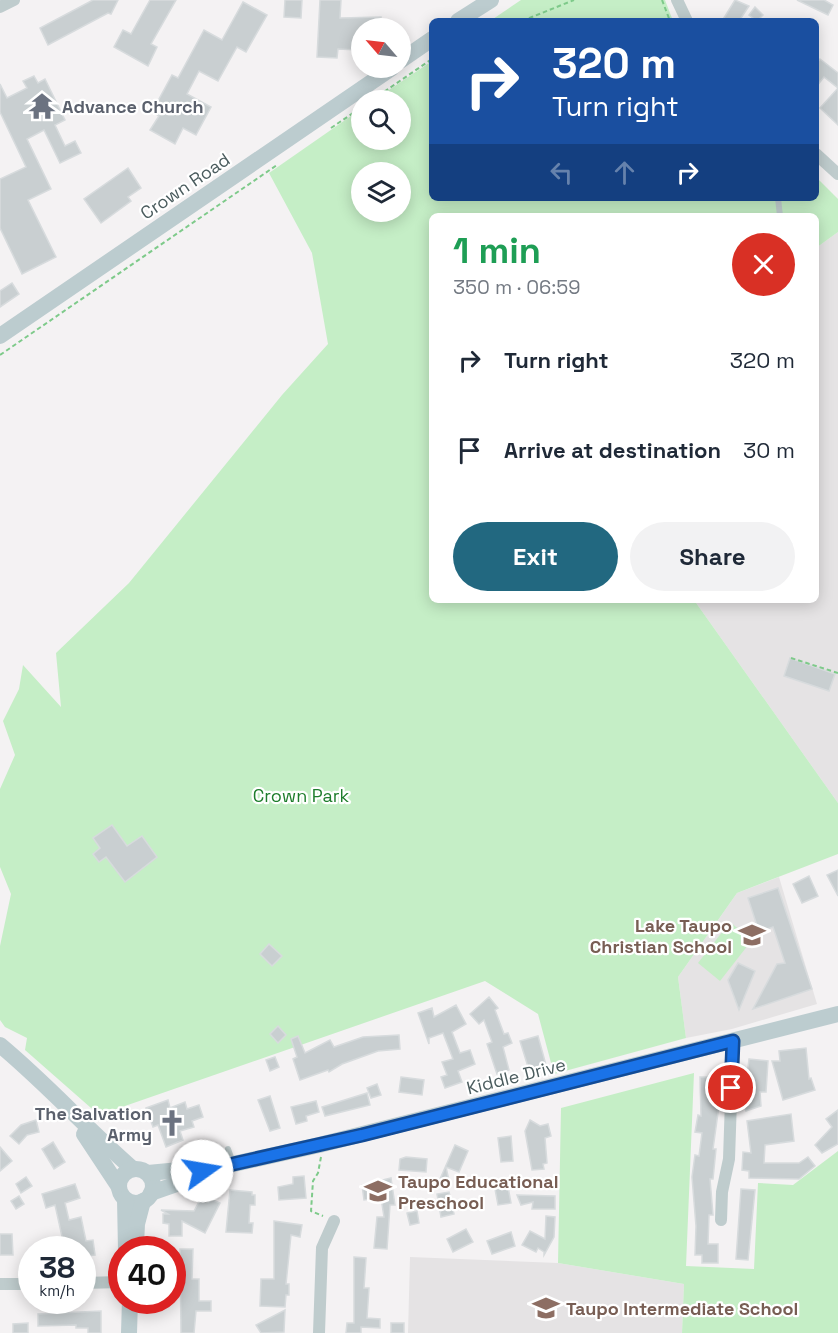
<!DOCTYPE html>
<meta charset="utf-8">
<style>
:root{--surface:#fff;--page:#f2f2f3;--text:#1f2937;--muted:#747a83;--accent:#226880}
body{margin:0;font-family:"Space Grotesk",sans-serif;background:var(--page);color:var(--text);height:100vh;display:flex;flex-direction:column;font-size:22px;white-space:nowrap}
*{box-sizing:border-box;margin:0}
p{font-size:20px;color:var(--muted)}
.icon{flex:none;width:33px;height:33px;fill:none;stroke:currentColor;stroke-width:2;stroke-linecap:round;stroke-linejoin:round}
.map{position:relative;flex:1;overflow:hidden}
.drawer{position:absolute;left:429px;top:213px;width:390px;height:390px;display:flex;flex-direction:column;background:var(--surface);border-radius:9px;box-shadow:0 3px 15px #0003}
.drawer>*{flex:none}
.guide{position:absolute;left:429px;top:18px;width:390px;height:183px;border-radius:9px;box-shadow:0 3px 15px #0003;background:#1a4fa0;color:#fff;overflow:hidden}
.needle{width:39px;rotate:298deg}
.buttons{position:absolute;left:351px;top:18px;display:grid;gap:12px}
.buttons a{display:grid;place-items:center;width:60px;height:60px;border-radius:50%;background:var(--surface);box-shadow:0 3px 15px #0003;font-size:30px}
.speed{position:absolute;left:18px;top:1236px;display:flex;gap:12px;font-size:30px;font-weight:700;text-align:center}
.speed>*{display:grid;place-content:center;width:78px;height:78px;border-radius:50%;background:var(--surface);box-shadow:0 3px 15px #0003;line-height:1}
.speed small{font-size:15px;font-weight:400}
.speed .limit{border:9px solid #d22;background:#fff;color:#111}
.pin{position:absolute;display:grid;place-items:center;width:51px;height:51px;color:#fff;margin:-26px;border:3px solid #fff;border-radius:50%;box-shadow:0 2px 6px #0007}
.me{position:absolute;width:66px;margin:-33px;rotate:77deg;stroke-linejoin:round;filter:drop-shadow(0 0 4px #0008)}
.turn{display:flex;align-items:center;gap:21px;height:126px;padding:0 24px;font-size:27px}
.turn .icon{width:78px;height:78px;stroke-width:2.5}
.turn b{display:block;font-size:42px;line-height:51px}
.lanes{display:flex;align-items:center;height:57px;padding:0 24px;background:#0003;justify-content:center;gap:30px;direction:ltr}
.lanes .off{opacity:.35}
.round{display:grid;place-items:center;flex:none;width:63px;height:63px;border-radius:32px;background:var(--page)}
.head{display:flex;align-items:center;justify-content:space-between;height:102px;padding:0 24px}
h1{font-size:36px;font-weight:700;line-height:45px;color:#1e9e55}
.action{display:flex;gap:12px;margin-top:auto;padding:12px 24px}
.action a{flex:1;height:69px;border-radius:36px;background:var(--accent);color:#fff;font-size:24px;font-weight:700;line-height:69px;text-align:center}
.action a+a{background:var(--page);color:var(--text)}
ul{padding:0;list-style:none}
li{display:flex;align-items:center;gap:18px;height:90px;padding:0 24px}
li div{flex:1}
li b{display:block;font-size:22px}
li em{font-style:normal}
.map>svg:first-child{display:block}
.education{fill:#e5e3e4}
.green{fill:#c5eec6;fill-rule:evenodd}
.building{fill:#c9cfd1;stroke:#d7dbdd;stroke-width:1.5}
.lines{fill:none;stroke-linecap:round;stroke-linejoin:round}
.path{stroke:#7eca8a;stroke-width:2;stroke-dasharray:4.5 3;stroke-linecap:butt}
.lane{stroke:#bfcccd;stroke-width:6}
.street{stroke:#bfcccd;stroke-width:12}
.secondary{stroke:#bccccf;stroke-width:16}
.route-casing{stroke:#114b97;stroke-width:15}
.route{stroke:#1a73e8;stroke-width:10}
.labels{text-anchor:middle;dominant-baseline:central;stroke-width:4.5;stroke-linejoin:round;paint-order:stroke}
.worship-label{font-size:18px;font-weight:bold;fill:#5b616d;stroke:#fff;text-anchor:start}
.street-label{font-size:18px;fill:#4b5c5e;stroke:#fff}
.park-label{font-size:18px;fill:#1e7d2c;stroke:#fff}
.education-label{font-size:18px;font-weight:bold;fill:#785e54;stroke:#fff;text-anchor:start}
</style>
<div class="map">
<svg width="838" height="1333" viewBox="0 0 838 1333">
<rect width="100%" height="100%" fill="#f4f2f3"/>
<!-- education -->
<g class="education">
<polygon points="838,232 838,803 694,600 816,600 816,248"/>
<polygon points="779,877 817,1004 732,1029 686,1038 678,977 737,893"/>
<polygon points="410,1257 558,1263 684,1284 682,1333 408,1333"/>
</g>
<!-- green -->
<g class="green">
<polygon points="521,0 665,0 673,21 490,21"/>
<path d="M 432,61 L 432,198 L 816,198 L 816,177 L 838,199 L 838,232 L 816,248 L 816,216 L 432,216 L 432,600 L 694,600 L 838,803 L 838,854 L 737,893 L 678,977 L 686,1038 L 554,1074 L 538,1014 L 485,981 L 99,1115 L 25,1050 L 27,1038 L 5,1027 L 0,1020 L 0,946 L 11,894 L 0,867 L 0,789 L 15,755 L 3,721 L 19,689 L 23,665 L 61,707 L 56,653 L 129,583 L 282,395 L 328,344 L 312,253 L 269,173 L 361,109 L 362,140 L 400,140 L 400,100 L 374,100 ZM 362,172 L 400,172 L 400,212 L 362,212 Z"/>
<polygon points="730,922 752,940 720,981 698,963"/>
<polygon points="694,1073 686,1266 754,1269 758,1183 793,1185 838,1151 838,1333 682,1333 684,1284 558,1263 561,1108"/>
</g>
<!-- building -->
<g class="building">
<polygon points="93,0 118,0 111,14 108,13 48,45 40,28"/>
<polygon points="150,0 176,0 151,44 157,47 148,66 114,47 123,30 131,34"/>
<polygon points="285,0 302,0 301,18 284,17"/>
<polygon points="320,0 341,0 340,18 381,17 381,28 362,28 358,50 338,49 337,58 317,57"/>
<polygon points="735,0 749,6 739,21 722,21"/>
<polygon points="797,0 824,0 833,5 828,15"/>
<polygon points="243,2 267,15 246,52 237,47 218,81 199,71 187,94 211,107 196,135 183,128 175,144 150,130 159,116 152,112 172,75 178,78 204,30 222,40"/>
<polygon points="755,7 763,15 757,21 749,15"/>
<polygon points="820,59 838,73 838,88 824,77 816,87 816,64"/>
<polygon points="34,76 38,83 45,79 65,120 55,125 65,146 75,141 81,153 60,163 44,130 27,139 51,189 28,200 56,257 22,274 0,228 0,179 26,167 0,112 0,84 7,98 27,88 23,81"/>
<polygon points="838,88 838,125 820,108"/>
<polygon points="128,168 141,188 128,197 131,201 101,223 84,199"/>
<polygon points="12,283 19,294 0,307 0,291"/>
<polygon points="790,658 835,674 829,691 784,676"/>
<polygon points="112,825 127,846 142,836 157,857 125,882 106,857 99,862 93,854 100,848 93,838"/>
<polygon points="838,870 838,896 827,875"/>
<polygon points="809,876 818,896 802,903 793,884"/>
<polygon points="778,888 812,989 753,1009 777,964 785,963 773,927 759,932 748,898"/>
<polygon points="269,944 282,956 272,966 260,954"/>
<polygon points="738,963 755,971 739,1010 728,980"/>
<polygon points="489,997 498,1008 495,1010 504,1034 508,1033 512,1043 503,1047 509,1070 497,1074 487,1044 492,1042 484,1020 479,1024 470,1014"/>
<polygon points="456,1005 466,1024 452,1032 460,1053 470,1050 475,1064 458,1071 462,1082 445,1088 441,1077 447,1075 442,1062 453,1059 443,1033 429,1038 429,1044 418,1013 432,1008 434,1017"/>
<polygon points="278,1026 286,1035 278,1043 270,1034"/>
<polygon points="399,1035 400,1049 378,1051 342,1064 329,1072 328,1070 300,1080 293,1059 297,1057 291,1039 298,1036 305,1053 330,1040 334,1047 363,1037"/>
<polygon points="538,1036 546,1065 529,1070 520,1041"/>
<polygon points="806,1048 809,1079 811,1078 815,1090 783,1100 772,1061 780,1061 779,1051"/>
<polygon points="275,1057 279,1067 270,1071 266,1060"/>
<polygon points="749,1059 768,1061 766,1092 760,1092 761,1106 746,1111 744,1101"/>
<polygon points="401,1077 424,1080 422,1095 399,1092"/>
<polygon points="700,1077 723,1077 713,1149 716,1149 713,1179 710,1179 713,1215 709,1215 708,1244 718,1244 718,1263 702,1263 702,1255 695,1255 696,1226 692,1177 695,1155 699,1156 702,1133 695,1132 698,1115 701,1116"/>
<polygon points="377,1084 381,1095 371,1098 367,1088"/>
<polygon points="367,1093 370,1105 325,1116 322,1107"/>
<polygon points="270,1096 280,1128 270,1131 258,1100"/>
<polygon points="168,1100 170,1108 185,1102 187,1109 199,1105 203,1117 192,1121 194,1127 180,1131 183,1140 166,1147 158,1125 153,1127 146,1108"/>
<polygon points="316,1101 319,1112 306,1116 307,1121 296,1124 291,1107"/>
<polygon points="838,1110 838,1144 822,1153 815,1145 832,1127 826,1119"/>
<polygon points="791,1114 794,1141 765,1145 764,1163 799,1163 808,1157 815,1166 799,1179 749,1178 749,1171 742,1170 743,1152 751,1153 747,1121"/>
<polygon points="36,1120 39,1132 27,1135 19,1144 10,1136 21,1125"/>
<polygon points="530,1120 540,1126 548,1124 551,1136 545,1138 547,1163 543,1164 544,1169 532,1170 525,1131"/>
<polygon points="511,1136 513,1161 501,1162 498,1138"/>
<polygon points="53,1142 65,1162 54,1169 42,1149"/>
<polygon points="455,1145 468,1151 459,1172 446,1167 450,1185 441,1186 440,1179"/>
<polygon points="0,1147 12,1161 0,1171"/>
<polygon points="406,1157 427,1159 426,1172 399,1170 400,1159"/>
<polygon points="304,1176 306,1198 279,1200 278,1187 293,1184 293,1177"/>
<polygon points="26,1177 32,1186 21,1193 16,1184"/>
<polygon points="391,1178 395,1205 390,1205 387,1249 374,1248 377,1217 384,1217 381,1198 364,1200 362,1185"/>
<polygon points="75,1184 80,1198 65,1203 69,1220 81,1217 86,1241 93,1240 95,1255 85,1256 82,1250 65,1250 55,1205 46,1208 42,1194"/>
<polygon points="508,1187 511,1203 498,1205 495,1189"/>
<polygon points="741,1189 755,1190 748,1260 736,1259"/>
<polygon points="230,1190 252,1192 252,1195 255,1195 255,1205 250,1205 249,1223 253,1223 252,1233 226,1232"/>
<polygon points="449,1192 454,1214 441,1217 437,1194"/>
<polygon points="517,1195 555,1196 555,1209 532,1209 533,1202 521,1205"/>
<polygon points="19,1196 24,1204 16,1209 11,1201"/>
<polygon points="201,1198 207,1201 209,1198 220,1203 205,1233 182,1221 182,1236 169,1236 169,1224 163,1223 163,1214 168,1214 161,1210 194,1211"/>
<polygon points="417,1211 419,1223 410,1225 407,1213"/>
<polygon points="546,1216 555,1217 554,1237 544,1255 544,1252 538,1248 536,1252 522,1245 530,1231 545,1239"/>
<polygon points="274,1221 302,1225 300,1237 291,1235 286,1284 289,1284 289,1295 286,1295 285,1307 260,1306 261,1279 274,1279"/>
<polygon points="466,1229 473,1242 453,1252 447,1239"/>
<polygon points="511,1232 515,1246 492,1254 487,1241"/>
<polygon points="0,1234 12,1234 13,1255 0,1255"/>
<polygon points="180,1249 193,1249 192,1279 199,1279 199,1301 211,1301 211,1311 196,1311 194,1333 181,1333"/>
<polygon points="354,1257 366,1258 364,1288 369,1288 367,1318 380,1319 380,1328 361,1327 361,1333 346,1333 347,1323 354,1323"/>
<polygon points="285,1310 284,1332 261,1333 256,1325"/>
<polygon points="101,1311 101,1333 88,1333 88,1328 76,1328 76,1325 38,1326 38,1314"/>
<polygon points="28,1323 28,1333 13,1333 13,1324"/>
<rect x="391" y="1323" width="13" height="10"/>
</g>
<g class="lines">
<!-- path -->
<g class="path">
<polyline points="662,0 670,21"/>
<polyline points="522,21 574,0"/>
<polyline points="372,100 432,59"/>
<polyline points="331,128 362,107"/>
<polyline points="0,355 277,165"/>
<polyline points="791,658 838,673"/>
<polyline points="321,1157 318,1173 313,1181 311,1211 323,1216"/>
</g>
<!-- lane -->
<g class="lane">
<polyline points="778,198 780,216"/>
<polyline points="228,1149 233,1163"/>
</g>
<!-- street -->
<g class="street">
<polyline points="677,0 687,21"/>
<polyline points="0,7 14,0"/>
<polyline points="816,154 838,174"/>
<polyline points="721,1220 722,1192 729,1159 733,1041"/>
<polyline points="82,1283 122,1282"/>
<polyline points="0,1284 32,1284"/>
<polyline points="319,1333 322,1248 334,1221"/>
</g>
<!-- secondary -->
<g class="secondary">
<polyline points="458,21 491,0"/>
<polyline points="400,61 432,39"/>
<polyline points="0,336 392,68"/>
<path d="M 0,1045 C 47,1084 87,1129 133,1169"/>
<polyline points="84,1134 119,1187"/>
<circle cx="136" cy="1186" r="17"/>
<polyline points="148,1173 190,1169 202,1171 319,1145 838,1014"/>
<polyline points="151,1193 191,1179 202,1171"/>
<polyline points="125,1199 126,1250"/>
<polyline points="136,1244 137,1224 143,1201"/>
<polyline points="129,1333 130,1300"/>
</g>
</g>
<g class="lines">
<defs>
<polyline id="route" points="202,1171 362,1135 733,1041 731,1088"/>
</defs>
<!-- route casing -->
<use href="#route" class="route-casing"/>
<!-- route -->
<use href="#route" class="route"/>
</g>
<!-- icons -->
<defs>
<symbol id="temple-bare" viewBox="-9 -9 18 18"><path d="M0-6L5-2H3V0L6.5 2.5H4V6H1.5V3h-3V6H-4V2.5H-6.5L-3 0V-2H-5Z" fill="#6b7280" stroke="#fff" stroke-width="2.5" paint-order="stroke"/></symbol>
<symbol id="school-bare" viewBox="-9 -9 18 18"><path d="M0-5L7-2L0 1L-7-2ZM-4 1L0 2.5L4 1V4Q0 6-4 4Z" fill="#8d6e63" stroke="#fff" stroke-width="2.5" paint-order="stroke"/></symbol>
<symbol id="church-bare" viewBox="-9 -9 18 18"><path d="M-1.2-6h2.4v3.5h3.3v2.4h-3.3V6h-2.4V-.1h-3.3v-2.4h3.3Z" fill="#6b7280" stroke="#fff" stroke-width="2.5" paint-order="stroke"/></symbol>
</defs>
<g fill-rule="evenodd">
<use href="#temple-bare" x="23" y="87" width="38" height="38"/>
<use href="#school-bare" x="733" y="916" width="38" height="38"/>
<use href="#church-bare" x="153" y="1104" width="38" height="38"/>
<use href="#school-bare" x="359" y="1172" width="38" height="38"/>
<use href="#school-bare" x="527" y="1289" width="38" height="38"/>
</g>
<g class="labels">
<!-- worship labels -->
<g class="worship-label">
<text x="62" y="106">Advance Church</text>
<text x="152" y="1113" text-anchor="end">The Salvation<tspan x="152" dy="21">Army</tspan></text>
</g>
<!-- street labels -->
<g class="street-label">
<text transform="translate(185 186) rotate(-34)">Crown Road</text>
<text transform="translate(516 1076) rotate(-14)">Kiddle Drive</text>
</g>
<!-- park labels -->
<g class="park-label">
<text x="301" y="795">Crown Park</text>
</g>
<!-- education labels -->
<g class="education-label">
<text x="732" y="925" text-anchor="end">Lake Taupo<tspan x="732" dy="21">Christian School</tspan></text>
<text x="398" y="1181">Taupo Educational<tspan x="398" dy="21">Preschool</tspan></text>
<text x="566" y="1308">Taupo Intermediate School</text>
</g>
</g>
</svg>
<div class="buttons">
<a><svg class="needle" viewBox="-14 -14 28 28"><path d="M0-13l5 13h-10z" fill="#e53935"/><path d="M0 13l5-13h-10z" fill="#747a83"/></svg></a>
<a><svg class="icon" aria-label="search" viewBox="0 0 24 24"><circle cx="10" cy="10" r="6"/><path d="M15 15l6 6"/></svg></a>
<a><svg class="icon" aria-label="layers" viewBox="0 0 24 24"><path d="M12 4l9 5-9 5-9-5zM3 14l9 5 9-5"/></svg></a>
</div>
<div class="speed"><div>38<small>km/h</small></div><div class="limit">40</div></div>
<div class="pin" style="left:731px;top:1088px;background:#d93025"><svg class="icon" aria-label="arrive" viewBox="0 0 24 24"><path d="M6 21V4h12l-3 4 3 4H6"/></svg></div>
<svg class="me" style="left:202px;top:1171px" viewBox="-20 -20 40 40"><circle r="19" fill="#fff"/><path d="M0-13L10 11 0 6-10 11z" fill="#1a73e8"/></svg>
<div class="guide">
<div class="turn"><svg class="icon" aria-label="right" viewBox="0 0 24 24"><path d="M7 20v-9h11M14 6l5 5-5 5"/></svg><div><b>320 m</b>Turn right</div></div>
<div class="lanes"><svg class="icon off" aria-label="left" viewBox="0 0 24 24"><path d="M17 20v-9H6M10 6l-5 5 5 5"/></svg><svg class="icon off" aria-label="ahead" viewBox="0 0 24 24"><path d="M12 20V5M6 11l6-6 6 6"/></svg><svg class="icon" aria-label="right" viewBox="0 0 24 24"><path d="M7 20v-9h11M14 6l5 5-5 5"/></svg></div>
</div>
<section class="drawer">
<div class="head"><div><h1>1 min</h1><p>350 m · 06:59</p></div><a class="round" style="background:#d93025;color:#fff"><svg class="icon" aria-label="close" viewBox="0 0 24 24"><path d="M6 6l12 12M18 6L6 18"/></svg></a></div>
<ul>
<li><svg class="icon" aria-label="right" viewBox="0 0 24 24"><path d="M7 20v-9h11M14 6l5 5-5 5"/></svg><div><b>Turn right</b></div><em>320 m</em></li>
<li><svg class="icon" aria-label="arrive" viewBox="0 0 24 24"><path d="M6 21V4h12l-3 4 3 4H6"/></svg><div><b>Arrive at destination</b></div><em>30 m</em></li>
</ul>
<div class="action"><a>Exit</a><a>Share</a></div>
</section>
</div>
